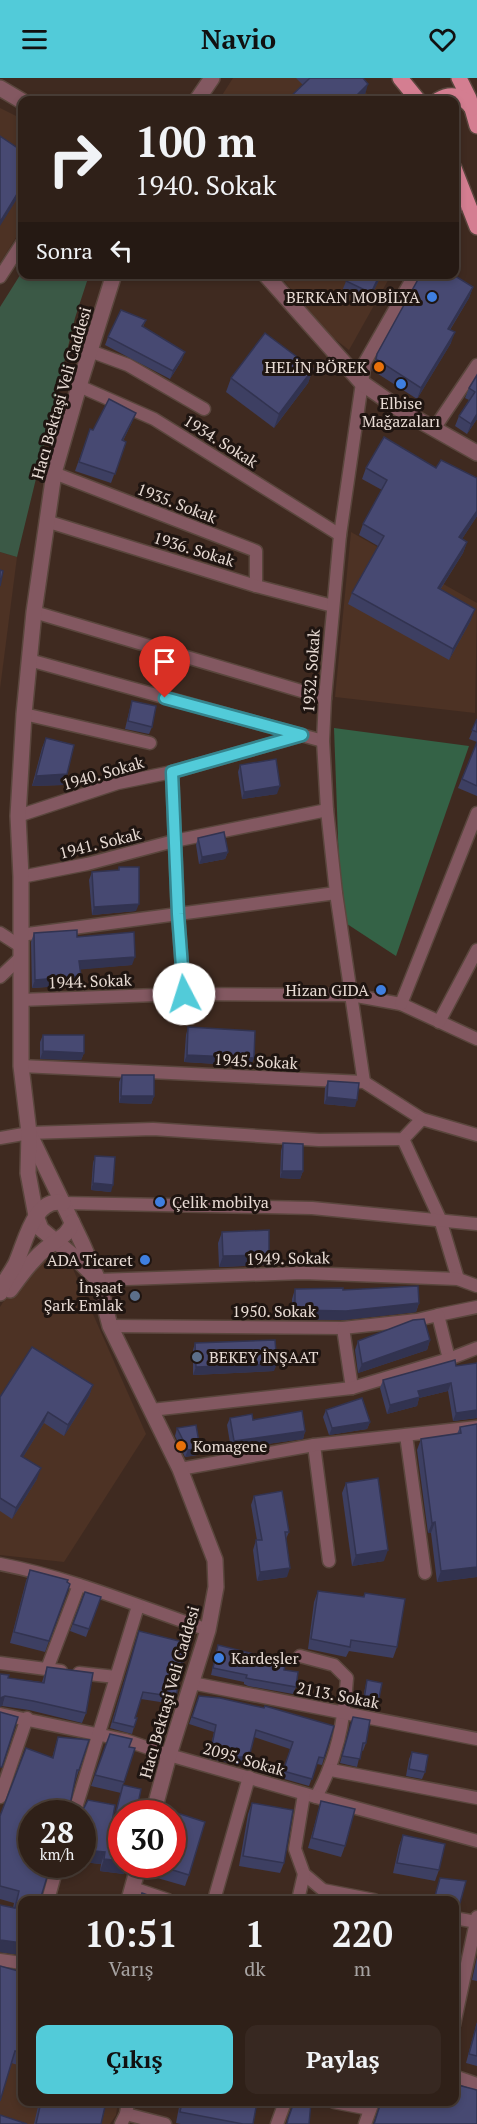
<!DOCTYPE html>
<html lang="tr">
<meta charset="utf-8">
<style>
:root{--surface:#2f2018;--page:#372821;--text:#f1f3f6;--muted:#a7a3a2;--line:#4a3e37;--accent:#52cbd9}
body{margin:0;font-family:"PT Serif",serif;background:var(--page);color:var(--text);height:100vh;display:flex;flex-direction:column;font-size:22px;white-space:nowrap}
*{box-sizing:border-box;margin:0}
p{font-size:20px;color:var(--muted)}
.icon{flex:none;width:33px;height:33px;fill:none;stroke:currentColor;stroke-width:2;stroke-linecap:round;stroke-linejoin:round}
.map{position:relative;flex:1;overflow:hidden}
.side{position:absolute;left:18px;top:1818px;width:441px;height:210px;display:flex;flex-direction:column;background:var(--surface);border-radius:12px;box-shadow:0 3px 9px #0003,0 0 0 2px var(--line)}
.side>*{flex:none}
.hud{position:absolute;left:18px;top:18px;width:441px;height:183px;border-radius:12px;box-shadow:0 3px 9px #0003,0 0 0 2px var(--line);background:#2f2018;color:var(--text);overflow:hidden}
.speed{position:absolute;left:18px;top:1722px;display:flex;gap:12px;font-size:30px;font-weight:700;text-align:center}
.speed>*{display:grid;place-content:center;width:78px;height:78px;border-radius:50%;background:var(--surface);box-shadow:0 3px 9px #0003,0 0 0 2px var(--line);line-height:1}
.speed small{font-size:15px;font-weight:400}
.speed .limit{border:9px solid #d22;background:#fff;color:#111}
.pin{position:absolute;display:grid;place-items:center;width:51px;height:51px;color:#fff;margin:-62px -26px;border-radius:50% 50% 50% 0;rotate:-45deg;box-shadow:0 0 6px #0007}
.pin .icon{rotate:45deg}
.me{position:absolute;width:66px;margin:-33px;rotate:355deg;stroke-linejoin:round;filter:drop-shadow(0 0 4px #0008)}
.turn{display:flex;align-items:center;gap:21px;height:126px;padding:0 18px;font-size:27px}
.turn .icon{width:78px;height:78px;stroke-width:2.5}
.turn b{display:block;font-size:42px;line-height:51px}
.then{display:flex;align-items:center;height:57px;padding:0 18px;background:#0003;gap:12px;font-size:22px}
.eta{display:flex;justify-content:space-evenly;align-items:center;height:102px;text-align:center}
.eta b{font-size:36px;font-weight:700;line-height:42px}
.primary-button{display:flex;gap:12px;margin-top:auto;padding:12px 18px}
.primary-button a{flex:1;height:69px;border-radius:12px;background:var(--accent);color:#111;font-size:24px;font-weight:700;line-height:69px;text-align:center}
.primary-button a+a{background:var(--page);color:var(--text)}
header{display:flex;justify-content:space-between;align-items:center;height:78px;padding:0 18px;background:var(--accent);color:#111;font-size:27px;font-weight:700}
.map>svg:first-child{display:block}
.built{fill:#4d3224}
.green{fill:#3b5946}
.forest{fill:#346246}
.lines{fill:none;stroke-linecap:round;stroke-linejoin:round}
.minor-casing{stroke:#5a463d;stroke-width:15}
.tertiary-casing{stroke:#5a463d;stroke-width:18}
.primary-casing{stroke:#5a463d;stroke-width:18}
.minor{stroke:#835861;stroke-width:12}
.tertiary{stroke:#835861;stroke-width:15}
.primary{stroke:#d47e91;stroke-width:15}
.wall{fill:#3d3f62}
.shaded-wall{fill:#323350}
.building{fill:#474972;stroke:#323350;stroke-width:1.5}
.route-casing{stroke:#35848d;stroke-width:15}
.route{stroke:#52cbd9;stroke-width:10}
.shop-dot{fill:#3f7fe0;stroke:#1f1511;stroke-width:2}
.food-dot{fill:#e8710a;stroke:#1f1511;stroke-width:2}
.service-dot{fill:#5c6f8a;stroke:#1f1511;stroke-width:2}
.labels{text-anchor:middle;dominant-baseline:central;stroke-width:6;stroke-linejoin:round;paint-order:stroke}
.poi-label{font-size:16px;fill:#e8dbd4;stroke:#1f1511;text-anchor:end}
.street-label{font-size:16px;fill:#e8dbd4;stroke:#1f1511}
</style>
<header><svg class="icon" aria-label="menu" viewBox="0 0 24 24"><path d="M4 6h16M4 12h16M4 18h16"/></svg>Navio<svg class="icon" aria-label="heart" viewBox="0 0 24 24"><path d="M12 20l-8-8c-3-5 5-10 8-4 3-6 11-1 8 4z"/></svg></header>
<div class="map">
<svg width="477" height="2046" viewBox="0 0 477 2046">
<rect width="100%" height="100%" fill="#3f2a20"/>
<!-- built -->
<g class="built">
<polygon points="233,0 351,0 369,18 369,22 219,22"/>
<polygon points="0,30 22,41 22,150 0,185"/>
<polygon points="279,197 391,197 349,272 331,258"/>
<polygon points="351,454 477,525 475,635 335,619"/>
<polygon points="0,474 17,479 0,611"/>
<polygon points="69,1182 146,1356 64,1484 0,1477 0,1229 29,1184"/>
<polygon points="0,1892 22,1895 22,2024 118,2024 116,2037 110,2046 0,2046"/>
</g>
<!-- green -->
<polygon class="green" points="22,194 22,196 89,197 75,240 17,479 0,474 0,229"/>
<!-- forest -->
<polygon class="forest" points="334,650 469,668 396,878 341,842"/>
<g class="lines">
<defs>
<g id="minor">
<polyline points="454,133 464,117"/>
<polyline points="0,199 22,165"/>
<polyline points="90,273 128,287 204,331"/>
<polyline points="79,308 154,341 340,457"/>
<polyline points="434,351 477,287"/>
<polyline points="54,395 256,473 256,508"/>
<polyline points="46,443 256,508 333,528"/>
<polyline points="34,534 325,620"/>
<polyline points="29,582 323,663"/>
<polyline points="24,636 150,665"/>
<polyline points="172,694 178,836 184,916"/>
<polyline points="18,738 118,705 172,694 299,658"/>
<polyline points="21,799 87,786 174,763 327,732"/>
<polyline points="0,855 20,868"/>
<polyline points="20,857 336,815"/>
<polyline points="0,899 20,880"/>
<polyline points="20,922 184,916 351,917 401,926 477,961"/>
<polyline points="401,926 477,735"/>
<polyline points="439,944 477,872"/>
<polyline points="21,988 364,1004 422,1041 477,1057"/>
<polyline points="364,1004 336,815 327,732 323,663 325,620 340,457 365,284 415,196"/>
<polyline points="0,1060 29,1055 153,1051 319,1062 403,1061 422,1041"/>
<polyline points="403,1061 440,1141 458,1201"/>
<polyline points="63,1125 312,1130 477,1146"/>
<polyline points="98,1202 303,1195 458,1201 477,1208"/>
<polyline points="438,1237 477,1229"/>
<polyline points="110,1248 343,1250 417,1242 438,1237 449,1281"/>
<polyline points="343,1250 352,1310"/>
<polyline points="151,1332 352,1310 449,1281 477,1270"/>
<polyline points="406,1357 425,1495"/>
<polyline points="314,1367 329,1483"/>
<polyline points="180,1391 314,1367 477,1349"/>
<path d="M 0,1486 C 72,1500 140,1529 208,1552"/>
<path d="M 300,1578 L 334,1587 L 347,1600 C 344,1645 337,1680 316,1719"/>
<polyline points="0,1585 61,1593"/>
<polyline points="47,1591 79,1507"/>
<polyline points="79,1595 116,1599"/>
<polyline points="192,1605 477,1661"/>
<polyline points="0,1636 125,1662 169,1677 316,1719 477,1763"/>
<polyline points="331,1692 477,1720"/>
<polyline points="304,1716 295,1771 304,1796 323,1812 374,1822"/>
<polyline points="0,1719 27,1640"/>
<polyline points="74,1736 138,1528"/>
<polyline points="133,1810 168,1822"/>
<polyline points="48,1822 58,1786"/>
<polyline points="214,1822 249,1699"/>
<polyline points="298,1822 304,1796"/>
<polyline points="454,1840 477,1844"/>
<polyline points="0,1882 22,1885"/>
<polyline points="454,1947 477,1839"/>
<polyline points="454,1998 477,2006"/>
<polyline points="334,2024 370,2031"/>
<polyline points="126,2036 165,2046"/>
<polyline points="121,2046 126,2036 128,2024"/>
<polyline points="277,2046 285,2024"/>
<polyline points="365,2046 373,2024"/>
</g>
<g id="tertiary">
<polyline points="0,10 22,23"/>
<polyline points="197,22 212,0"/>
<polyline points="265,196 362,305 401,332 477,375"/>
<polyline points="30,1057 82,1165 98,1202 110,1248 180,1391 215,1482 216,1509 208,1552 169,1677 153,1736"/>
<polyline points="98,1202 77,1181 41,1151 36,1138 28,1095 29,1055 21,988 21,799 18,738 24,636 34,534 54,395 79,308 114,196"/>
<path d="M 10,1212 C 22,1196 33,1180 49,1168 C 58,1161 70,1156 72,1144"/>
<path d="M 0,1215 C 3,1204 11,1195 16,1185 C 25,1166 34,1118 63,1125"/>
<polyline points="129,1822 139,1786"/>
</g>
<g id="primary">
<polyline points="400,0 418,22"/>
<polyline points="459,0 469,20 477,48"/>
<path d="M 438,22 C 452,14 463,18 472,30"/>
<polyline points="454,90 477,149"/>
</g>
</defs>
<!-- minor casing -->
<use href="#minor" class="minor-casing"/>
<!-- tertiary casing -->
<use href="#tertiary" class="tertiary-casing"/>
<!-- primary casing -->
<use href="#primary" class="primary-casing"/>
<!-- minor -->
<use href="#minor" class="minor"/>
<!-- tertiary -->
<use href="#tertiary" class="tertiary"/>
<!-- primary -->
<use href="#primary" class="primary"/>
</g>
<!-- wall -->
<g class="wall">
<polygon points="296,0 363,0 365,17 359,22 287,22 303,7"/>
<polygon points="349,196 382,196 367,226 342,213"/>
<polygon points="473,209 469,220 450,252 451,265 417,321 372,292 377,276"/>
<polygon points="146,242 143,249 182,282 170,301 105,267 108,259"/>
<polygon points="313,291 308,305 274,350 226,314 231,300"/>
<polygon points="477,297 477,341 467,356 455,348 459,338 469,322 465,320 469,310"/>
<polygon points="132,344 123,363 126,364 111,405 75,393 90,351 93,352"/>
<polygon points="366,390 436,390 477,400 477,438 462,461 467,464 463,475 440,512 471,542 449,582 348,526 352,515 378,468 359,457 363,446 382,412 362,401"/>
<polygon points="132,623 152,649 149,656 125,651 130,630"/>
<polygon points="477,641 477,718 458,710 477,664 469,661"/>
<polygon points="46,660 67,696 63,707 32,708 42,670"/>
<polygon points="240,687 277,716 242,721 238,694"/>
<polygon points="198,760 228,774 225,781 199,786 196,767"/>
<polygon points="119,789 136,833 92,837 89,802 92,794 118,792"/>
<polygon points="34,855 77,859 132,887 80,891 77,907 32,910 31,864"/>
<polygon points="188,949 251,988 184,984 186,957"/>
<polygon points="43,957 84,975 81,982 40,981 40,964"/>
<polygon points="122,997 154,1018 151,1026 119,1025 119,1004"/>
<polygon points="328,1003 355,1029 324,1026 325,1010"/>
<polygon points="283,1065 303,1093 300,1101 280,1100 281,1073"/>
<polygon points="95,1078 111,1114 91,1112 93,1085"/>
<polygon points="222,1154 266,1187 219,1189 218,1165"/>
<polygon points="295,1211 343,1212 419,1225 416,1234 343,1242 292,1241 292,1221"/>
<polygon points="430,1262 427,1272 358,1295 355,1272 358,1263"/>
<polygon points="195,1265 274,1293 193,1297 193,1272"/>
<polygon points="477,1285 477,1340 453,1343 448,1313 419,1320 417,1328 387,1336 380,1310 383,1302"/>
<polygon points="93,1307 89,1318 64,1358 44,1345 23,1379 37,1401 12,1441 0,1433 0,1319"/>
<polygon points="326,1332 370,1344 367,1351 329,1357 323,1339"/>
<polygon points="230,1340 253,1342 305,1353 303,1361 231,1371 227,1347"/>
<polygon points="477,1346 477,1499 437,1504 431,1455 428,1455 417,1372 421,1361 457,1356 460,1349"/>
<polygon points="177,1350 197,1377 185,1379 175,1358"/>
<polygon points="346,1405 384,1483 352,1488 342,1415"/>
<polygon points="254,1418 289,1454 286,1461 287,1499 257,1503 253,1472 256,1462 257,1462 251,1427"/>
<polygon points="30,1492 70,1506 45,1574 10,1565 26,1503"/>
<polygon points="318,1513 363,1519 365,1515 397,1569 393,1580 349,1573 346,1579 308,1571 314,1524"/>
<polygon points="85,1514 101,1519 86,1559 70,1553"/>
<polygon points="139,1553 184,1583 181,1590 176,1619 173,1626 141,1621 135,1640 134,1649 132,1656 110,1650"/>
<polygon points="218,1567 284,1592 296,1609 293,1616 248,1608 244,1606 244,1604 211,1597 216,1574"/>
<polygon points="47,1589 86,1635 82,1645 29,1632 2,1628 8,1600 42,1604"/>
<polygon points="367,1602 378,1625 376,1633 361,1630 365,1610"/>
<polygon points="199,1618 220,1620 324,1680 322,1687 317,1686 309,1708 281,1700 290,1671 254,1659 247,1686 232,1686 208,1680 214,1654 189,1646"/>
<polygon points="353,1639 366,1665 363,1673 361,1672 357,1689 340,1685"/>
<polygon points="110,1656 129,1669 135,1670 123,1707 122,1743 114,1742 121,1715 91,1708"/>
<polygon points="58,1659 89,1662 75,1704 70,1727 75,1732 80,1732 84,1730 88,1722 115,1727 110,1755 122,1757 122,1786 127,1786 124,1796 100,1793 101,1786 82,1784 82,1736 32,1736 32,1786 51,1786 40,1822 22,1822 22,1877 0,1874 0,1827 13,1830 14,1825 0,1821 0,1738 26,1670 52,1680"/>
<polygon points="412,1674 425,1694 422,1701 406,1698 409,1681"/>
<polygon points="321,1723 345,1768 341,1779 308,1770 318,1734"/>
<polygon points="252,1725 284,1785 280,1795 239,1788 248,1736"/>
<polygon points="403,1757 439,1792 435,1803 393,1795 399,1768"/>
<polygon points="150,1786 172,1786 189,1797 185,1808 147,1797"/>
<polygon points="477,1879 477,1903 472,1902"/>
<polygon points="22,1894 22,1988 11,1985"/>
<polygon points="477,1944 477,1988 466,1985"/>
<polygon points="39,2024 106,2024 101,2046 34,2046"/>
<polygon points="180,2024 257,2024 253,2046 181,2046 176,2045"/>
</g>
<!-- shaded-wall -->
<g class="shaded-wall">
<polygon points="368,6 365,17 359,22 352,22"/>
<polygon points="22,108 22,113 0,148 0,144"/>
<polygon points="380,196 382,196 367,226 371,215"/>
<polygon points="473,209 469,220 444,261 448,251"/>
<polygon points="455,254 451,265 417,321 421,310"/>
<polygon points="185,274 182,282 170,301 173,293"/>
<polygon points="313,291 308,305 274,350 279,336"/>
<polygon points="136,335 132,344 118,372 122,362"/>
<polygon points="477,336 477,341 467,356 471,346"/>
<polygon points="477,433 477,438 456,470 459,459"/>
<polygon points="467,464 463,475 434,521 438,510"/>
<polygon points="475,531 471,542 449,582 453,571"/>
<polygon points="67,696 63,707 32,708 36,698"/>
<polygon points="280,708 277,716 242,721 244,714"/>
<polygon points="228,774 225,781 199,786 202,779"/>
<polygon points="139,826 136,833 92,837 94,829"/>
<polygon points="135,879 132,887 76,892 79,883"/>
<polygon points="81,898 77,907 32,910 35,902"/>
<polygon points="43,973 84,975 81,982 40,981"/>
<polygon points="187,977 254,980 251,988 184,984"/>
<polygon points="121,1018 154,1018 151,1026 119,1025"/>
<polygon points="327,1019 357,1022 355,1029 324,1026"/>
<polygon points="282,1093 303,1093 300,1101 280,1100"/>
<polygon points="93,1105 113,1107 111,1114 91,1112"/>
<polygon points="269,1177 266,1187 219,1189 223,1178"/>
<polygon points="419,1225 416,1234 343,1242 292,1241 295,1232"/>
<polygon points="430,1262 427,1272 358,1295 362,1286"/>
<polygon points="277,1286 274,1293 193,1297 196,1289"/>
<polygon points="451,1305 448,1313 419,1320 417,1328 387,1336 390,1327 418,1313"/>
<polygon points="93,1307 89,1318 64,1358 68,1347"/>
<polygon points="477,1332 477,1340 453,1343 456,1335"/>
<polygon points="48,1334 44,1345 17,1389 21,1378"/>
<polygon points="370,1344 367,1351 329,1357 332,1350"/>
<polygon points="305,1353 303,1361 231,1371 234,1363"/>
<polygon points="200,1370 197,1377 185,1379 188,1372"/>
<polygon points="41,1390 37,1401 12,1441 16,1430"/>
<polygon points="435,1444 431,1455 428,1455 432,1445"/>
<polygon points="388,1472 384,1483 352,1488 356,1477"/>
<polygon points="477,1489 477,1499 437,1504 441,1493"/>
<polygon points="290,1490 287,1499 257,1503 260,1494"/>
<polygon points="5,1618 2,1628 0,1629 0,1620"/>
<polygon points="235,1679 249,1679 247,1686 232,1686"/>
<polygon points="82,1772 105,1774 101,1786 82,1784"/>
<polygon points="104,1781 122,1783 122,1786 127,1786 124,1796 100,1793"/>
<polygon points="454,1825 460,1825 457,1832 454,1832"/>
<polygon points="1,1862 22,1865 22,1877 0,1874 0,1864"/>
</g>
<!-- building -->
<g class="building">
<polygon points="310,0 363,0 368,6 352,22 347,22 346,21 344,22 287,22"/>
<polygon points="0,58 22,73 22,108 0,144"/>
<polygon points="349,196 380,196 371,215 346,203"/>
<polygon points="421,196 452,196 473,209 448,251 455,254 421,310 376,281 377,276"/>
<polygon points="121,232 146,242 142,248 185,274 173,293 108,259"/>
<polygon points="265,255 313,291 279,336 231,300"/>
<polygon points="477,297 477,336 471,346 459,338 475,314 469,310"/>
<polygon points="109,321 136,335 122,362 126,364 115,396 79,384 90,351 93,352"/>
<polygon points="384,359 436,390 441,382 477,400 477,433 459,459 467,464 438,510 475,531 453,571 352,515 384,458 363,446 387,402 366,390"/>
<polygon points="0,492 3,493 0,508"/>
<polygon points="132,623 156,628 152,649 128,643"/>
<polygon points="477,641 477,654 472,652"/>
<polygon points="46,660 74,667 67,696 36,698"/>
<polygon points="477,664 477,708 462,701"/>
<polygon points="276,681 280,708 244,714 240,687"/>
<polygon points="224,754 228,774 202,779 198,760"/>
<polygon points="119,789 139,789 139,826 94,829 92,794 119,792"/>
<polygon points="77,852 77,859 134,854 135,879 79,883 81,898 35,902 34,855"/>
<polygon points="188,949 255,953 254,980 187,977"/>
<polygon points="43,957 84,957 84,975 43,973"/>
<polygon points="122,997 154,997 154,1018 121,1018"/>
<polygon points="328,1003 359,1005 357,1022 327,1019"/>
<polygon points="283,1065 303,1066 303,1093 282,1093"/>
<polygon points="95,1078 115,1079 113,1107 93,1105"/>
<polygon points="269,1152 269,1177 223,1178 222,1154"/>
<polygon points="418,1208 419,1225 346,1233 295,1232 295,1211 343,1210 343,1212"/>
<polygon points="424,1241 430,1262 362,1286 358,1263 413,1242"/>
<polygon points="275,1262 277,1286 196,1289 195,1265"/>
<polygon points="32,1269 93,1307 68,1347 48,1334 21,1378 41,1390 16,1430 0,1420 0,1319"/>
<polygon points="455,1282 456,1288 477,1285 477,1332 456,1335 451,1305 418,1313 420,1319 390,1327 383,1302"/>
<polygon points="362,1320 370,1344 332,1350 326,1332"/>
<polygon points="302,1333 305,1353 234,1363 230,1340 252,1336 253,1342"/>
<polygon points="477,1346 477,1489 441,1493 435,1444 432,1445 421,1361 461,1355 460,1349"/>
<polygon points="196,1347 200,1370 188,1372 177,1350"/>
<polygon points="378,1400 388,1472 356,1477 346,1405"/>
<polygon points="282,1413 289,1454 285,1454 290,1490 260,1494 256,1462 262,1462 254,1418"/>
<polygon points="30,1492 68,1502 67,1504 70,1506 49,1563 14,1554"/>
<polygon points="318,1513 364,1519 365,1515 405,1521 397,1569 351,1562 350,1569 311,1561"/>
<polygon points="85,1514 101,1519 89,1551 73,1546"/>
<polygon points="139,1553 187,1565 184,1583 182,1583 176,1619 143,1614 135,1640 137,1640 134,1649 113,1644"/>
<polygon points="218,1567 286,1584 284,1592 298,1594 296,1609 251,1601 246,1600 247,1597 213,1590"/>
<polygon points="47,1589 93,1595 86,1635 33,1623 5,1618 0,1620 0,1596 9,1597 8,1600 44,1605"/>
<polygon points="367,1602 382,1605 378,1625 364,1622"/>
<polygon points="199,1618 220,1620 264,1630 265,1628 334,1648 324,1680 319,1679 312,1701 283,1693 293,1664 256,1652 249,1679 235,1679 211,1672 216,1647 192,1639"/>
<polygon points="0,1634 18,1639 2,1689 0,1689"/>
<polygon points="353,1639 370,1642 366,1665 363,1665 360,1681 342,1678"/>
<polygon points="110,1656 132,1661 129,1669 135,1670 124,1704 95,1697"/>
<polygon points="58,1659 89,1662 79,1692 77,1692 70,1727 75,1732 80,1732 84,1730 88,1722 115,1727 110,1755 122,1757 122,1783 104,1781 105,1774 82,1772 82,1736 32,1736 32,1786 51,1786 40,1822 22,1822 22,1865 1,1862 0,1864 0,1827 15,1830 19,1813 0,1808 0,1738 26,1670 53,1680"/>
<polygon points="412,1674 428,1677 425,1694 409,1691"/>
<polygon points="123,1707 141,1711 136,1736 123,1736 116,1734"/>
<polygon points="321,1723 355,1731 345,1768 312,1760"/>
<polygon points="252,1725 293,1732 284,1785 243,1778"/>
<polygon points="168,1732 205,1744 189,1797 153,1786 172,1786 172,1736 167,1736"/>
<polygon points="403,1757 445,1766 439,1792 397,1785"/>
<polygon points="440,1800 466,1803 460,1825 454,1825 454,1822 434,1822"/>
<polygon points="142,1815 161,1822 140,1822"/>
<polygon points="310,1818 324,1822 309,1822"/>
<polygon points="454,1845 459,1847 454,1863"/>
<polygon points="0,1888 22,1894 22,1975 15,1973 0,2023"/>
<polygon points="477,1946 477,1978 469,1976"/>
<polygon points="454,2006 477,2012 477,2046 374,2046 381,2024 454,2024"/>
<polygon points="41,2024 106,2024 101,2046 36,2046"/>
<polygon points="182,2024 257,2024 253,2046 243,2046 180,2034"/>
<polygon points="294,2024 311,2024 309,2046 287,2046 288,2041"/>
<polygon points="0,2037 27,2046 0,2046"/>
</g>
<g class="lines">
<defs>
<polyline id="route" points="165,620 302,657 172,694 178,836 184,916"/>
</defs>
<!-- route casing -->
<use href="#route" class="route-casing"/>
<!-- route -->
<use href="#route" class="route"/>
</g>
<!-- markers -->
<g class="shop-dot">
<circle cx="432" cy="219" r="6"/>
<circle cx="401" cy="306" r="6"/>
<circle cx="381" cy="912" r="6"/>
<circle cx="160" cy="1124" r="6"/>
<circle cx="145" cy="1182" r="6"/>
<circle cx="219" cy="1580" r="6"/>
</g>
<g class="food-dot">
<circle cx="379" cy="289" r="6"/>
<circle cx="181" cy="1368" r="6"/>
</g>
<g class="service-dot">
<circle cx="135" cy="1218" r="6"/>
<circle cx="197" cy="1279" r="6"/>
</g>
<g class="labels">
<!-- poi labels -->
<g class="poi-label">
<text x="420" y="219">BERKAN MOBİLYA</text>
<text x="367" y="289">HELİN BÖREK</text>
<text x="401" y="325" text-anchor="middle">Elbise<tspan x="401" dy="18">Mağazaları</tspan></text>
<text x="369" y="912">Hizan GIDA</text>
<text x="172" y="1124" text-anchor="start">Çelik mobilya</text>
<text x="133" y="1182">ADA Ticaret</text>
<text x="123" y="1209">İnşaat<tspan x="123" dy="18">Şark Emlak</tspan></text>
<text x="209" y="1279" text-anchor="start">BEKEY İNŞAAT</text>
<text x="193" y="1368" text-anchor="start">Komagene</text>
<text x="231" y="1580" text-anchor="start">Kardeşler</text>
</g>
<!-- street labels -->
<g class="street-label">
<text transform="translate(61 315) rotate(-74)">Hacı Bektaşi Veli Caddesi</text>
<text transform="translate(221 363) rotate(32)">1934. Sokak</text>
<text transform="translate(177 425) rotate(21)">1935. Sokak</text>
<text transform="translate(194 471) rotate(17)">1936. Sokak</text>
<text transform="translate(311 593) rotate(-86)">1932. Sokak</text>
<text transform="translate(103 695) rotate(-16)">1940. Sokak</text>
<text transform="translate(100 765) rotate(-14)">1941. Sokak</text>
<text transform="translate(90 903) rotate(-2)">1944. Sokak</text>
<text transform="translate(256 983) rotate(3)">1945. Sokak</text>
<text transform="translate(288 1180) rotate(-1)">1949. Sokak</text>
<text x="274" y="1233">1950. Sokak</text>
<text transform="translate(169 1614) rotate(-74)">Hacı Bektaşi Veli Caddesi</text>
<text transform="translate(338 1617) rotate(11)">2113. Sokak</text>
<text transform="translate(244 1681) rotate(16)">2095. Sokak</text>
</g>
</g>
</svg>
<div class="speed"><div>28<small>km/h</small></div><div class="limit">30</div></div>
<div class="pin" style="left:165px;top:620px;background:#d93025"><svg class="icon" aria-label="arrive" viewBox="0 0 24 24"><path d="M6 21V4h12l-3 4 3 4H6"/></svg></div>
<svg class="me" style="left:184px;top:916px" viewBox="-20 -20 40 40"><circle r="19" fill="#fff"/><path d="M0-13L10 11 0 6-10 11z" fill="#52cbd9"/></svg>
<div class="hud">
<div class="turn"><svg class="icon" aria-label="right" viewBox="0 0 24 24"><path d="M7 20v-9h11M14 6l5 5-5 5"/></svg><div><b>100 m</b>1940. Sokak</div></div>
<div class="then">Sonra<svg class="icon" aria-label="left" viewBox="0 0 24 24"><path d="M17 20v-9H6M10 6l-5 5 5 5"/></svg></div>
</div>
<section class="side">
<div class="eta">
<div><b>10:51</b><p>Varış</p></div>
<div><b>1</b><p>dk</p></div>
<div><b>220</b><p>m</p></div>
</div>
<div class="primary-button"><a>Çıkış</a><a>Paylaş</a></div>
</section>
</div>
